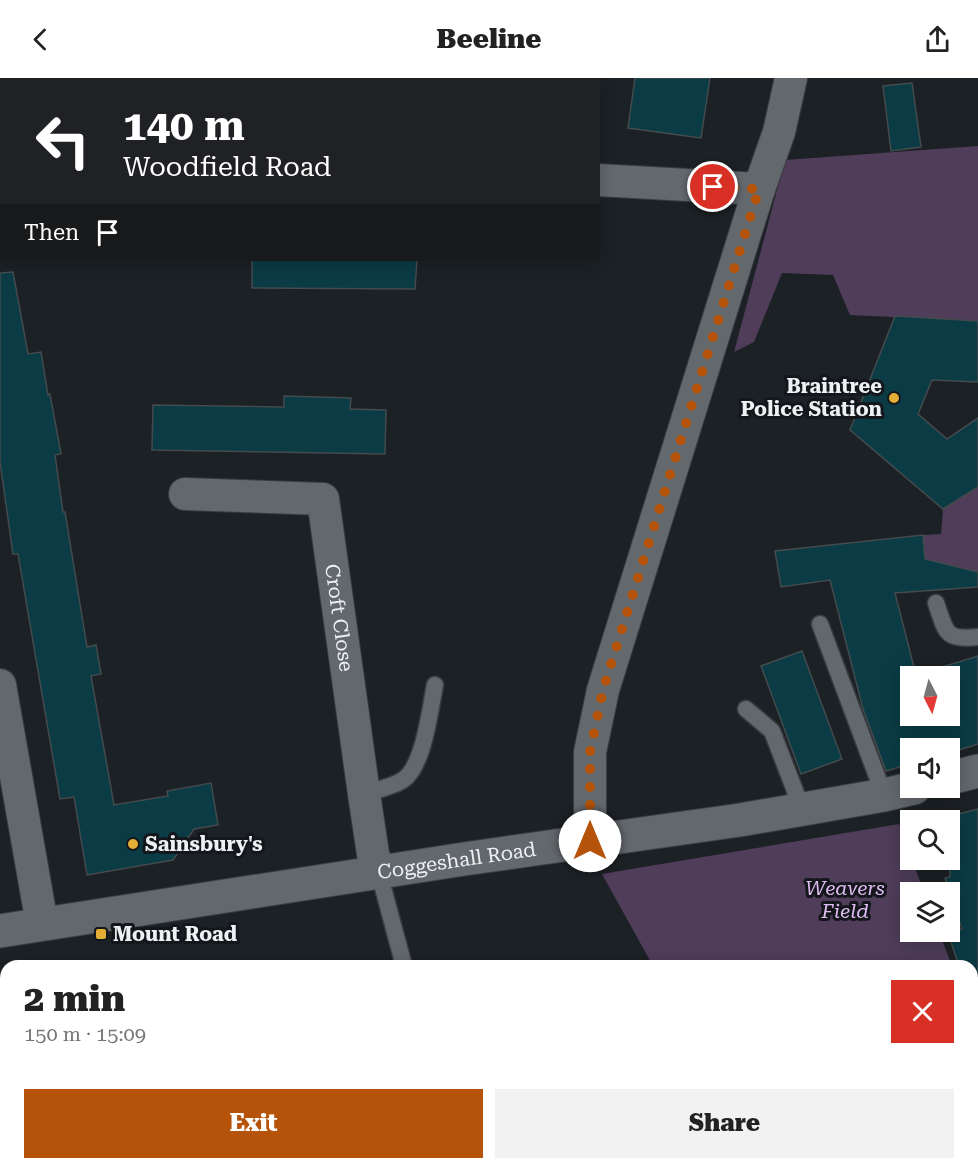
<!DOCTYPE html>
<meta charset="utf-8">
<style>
:root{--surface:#fff;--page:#f2f2f2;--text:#222;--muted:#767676;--accent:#b45309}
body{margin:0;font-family:"Roboto Serif",serif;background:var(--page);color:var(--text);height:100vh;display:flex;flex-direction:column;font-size:22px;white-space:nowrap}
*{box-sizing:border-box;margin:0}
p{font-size:20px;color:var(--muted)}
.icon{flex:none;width:33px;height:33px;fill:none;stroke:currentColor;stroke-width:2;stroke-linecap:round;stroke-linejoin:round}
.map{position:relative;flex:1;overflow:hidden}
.panel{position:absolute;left:0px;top:882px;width:978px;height:210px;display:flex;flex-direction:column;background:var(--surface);border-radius:18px 18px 0 0;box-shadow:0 3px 15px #0003}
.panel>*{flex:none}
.top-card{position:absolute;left:0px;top:0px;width:600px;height:183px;box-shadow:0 3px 15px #0003;background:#202124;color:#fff;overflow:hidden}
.needle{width:39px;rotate:174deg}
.buttons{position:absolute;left:900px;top:588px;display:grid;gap:12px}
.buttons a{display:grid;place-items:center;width:60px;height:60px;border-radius:0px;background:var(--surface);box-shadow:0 3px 15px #0003;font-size:30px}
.pin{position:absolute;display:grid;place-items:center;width:51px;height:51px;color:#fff;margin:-26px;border:3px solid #fff;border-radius:50%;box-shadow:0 2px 6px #0007}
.me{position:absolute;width:66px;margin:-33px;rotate:0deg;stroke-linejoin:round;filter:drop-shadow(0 0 4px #0008)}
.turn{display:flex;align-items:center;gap:21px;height:126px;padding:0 24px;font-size:27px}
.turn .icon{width:78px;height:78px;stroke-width:2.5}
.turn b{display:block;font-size:42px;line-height:51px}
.then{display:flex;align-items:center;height:57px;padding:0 24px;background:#0003;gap:12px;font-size:22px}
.round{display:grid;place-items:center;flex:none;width:63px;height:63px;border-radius:0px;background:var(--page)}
.head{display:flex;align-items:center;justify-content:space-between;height:102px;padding:0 24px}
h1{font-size:36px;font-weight:800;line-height:45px}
.button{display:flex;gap:12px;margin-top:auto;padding:12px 24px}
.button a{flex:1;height:69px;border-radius:0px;background:var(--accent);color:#fff;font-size:24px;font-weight:800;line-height:69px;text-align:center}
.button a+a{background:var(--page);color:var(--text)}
header{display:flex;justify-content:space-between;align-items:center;height:78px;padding:0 24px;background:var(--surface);font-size:27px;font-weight:800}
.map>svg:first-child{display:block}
.green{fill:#4f3d59}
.building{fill:#0b3b45;stroke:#434b4d;stroke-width:1.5;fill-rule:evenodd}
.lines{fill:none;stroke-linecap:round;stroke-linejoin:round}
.service-casing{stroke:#3a3d41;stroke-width:19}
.minor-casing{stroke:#3a3d41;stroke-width:34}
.secondary-casing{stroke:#3a3d41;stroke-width:35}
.service{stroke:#63686d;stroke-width:16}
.minor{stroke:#63686d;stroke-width:32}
.secondary{stroke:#63686d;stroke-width:33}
.route{stroke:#b45309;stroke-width:10;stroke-dasharray:0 18}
.poi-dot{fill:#e3ae35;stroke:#13171b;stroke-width:2}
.labels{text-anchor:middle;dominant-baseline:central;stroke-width:6;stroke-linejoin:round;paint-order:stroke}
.poi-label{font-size:20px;font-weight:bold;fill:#eef1f4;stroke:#13171b;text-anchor:start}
.street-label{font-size:20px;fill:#eef1f4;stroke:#13171b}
.park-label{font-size:20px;font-style:italic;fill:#dfbcf1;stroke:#13171b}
</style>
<header><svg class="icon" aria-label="back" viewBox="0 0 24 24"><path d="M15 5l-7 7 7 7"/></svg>Beeline<svg class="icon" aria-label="share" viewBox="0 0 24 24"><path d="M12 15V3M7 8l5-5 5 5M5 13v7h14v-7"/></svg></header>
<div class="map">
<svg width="978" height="1092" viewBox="0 0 978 1092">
<rect width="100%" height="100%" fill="#1c2125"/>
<!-- green -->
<g class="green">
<polygon points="978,68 978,243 850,237 833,197 782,195 754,264 734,274 785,82"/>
<polygon points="978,409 978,494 927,498 923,457 941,456 943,431"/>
<polygon points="899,746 910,782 912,782 924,814 910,814 910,854 939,854 952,888 653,888 602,796"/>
<polygon points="972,943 978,959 978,1092 693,1092 692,1086 972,1086"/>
</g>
<!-- building -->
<g class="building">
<polygon points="635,0 710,0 701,60 628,50"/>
<polygon points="912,5 921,69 891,73 883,8"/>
<polygon points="252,182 417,182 415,211 252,210"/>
<polygon points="13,194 28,276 41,274 48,317 50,316 61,376 55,377 63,434 65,434 87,569 96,567 101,596 91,598 114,727 168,718 167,713 211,705 218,747 194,751 173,782 87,797 74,719 60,721 18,476 13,476 0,384 0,195"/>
<polygon points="895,238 978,243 978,304 932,302 918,336 947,361 978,340 978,409 943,431 850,352"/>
<polygon points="284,318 351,320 350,331 386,332 385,376 152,372 153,327 284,329"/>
<path d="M 923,457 L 925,481 L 978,494 L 978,509 L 895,515 L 916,597 L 978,578 L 978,666 L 950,675 L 950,670 L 910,670 L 910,686 L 886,693 L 863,631 L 830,502 L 781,509 L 775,473 ZM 910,598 L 950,598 L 950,638 L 910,638 Z"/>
<polygon points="802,573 842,681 801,696 761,588"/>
<polygon points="978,731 978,930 973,931 972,888 959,888 948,855 962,851 945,800 950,799 950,738"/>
</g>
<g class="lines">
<defs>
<g id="service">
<path d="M 936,525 C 946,553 944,563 978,559"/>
<polyline points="820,546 884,717"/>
<polyline points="746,631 772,653 802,731"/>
<path d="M 364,716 C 376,712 392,709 403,702 C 424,688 430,631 435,607"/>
<polyline points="379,795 404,888"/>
</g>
<g id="minor">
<polyline points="0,76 2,76"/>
<polyline points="598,102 759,111"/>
<path id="s1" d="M 185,416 L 323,421 L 364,716 L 373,776 L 379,795"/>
<polyline points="0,607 42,846"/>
<polyline points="590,763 590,674 603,612 759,111 779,54 791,0"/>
</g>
<g id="secondary">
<polyline points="950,700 978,693"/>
<path id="s2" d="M 0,853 L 464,781 L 740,742 L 884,717 L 914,710"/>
</g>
</defs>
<!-- service casing -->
<use href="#service" class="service-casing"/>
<!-- minor casing -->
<use href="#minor" class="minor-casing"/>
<!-- secondary casing -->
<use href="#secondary" class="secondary-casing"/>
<!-- service -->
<use href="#service" class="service"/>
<!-- minor -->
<use href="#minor" class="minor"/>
<!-- secondary -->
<use href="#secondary" class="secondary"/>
</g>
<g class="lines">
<!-- route -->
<polyline class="route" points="590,763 590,674 603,612 759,111 713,109"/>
</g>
<!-- markers -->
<g class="poi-dot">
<circle cx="894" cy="320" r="6"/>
<circle cx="133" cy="766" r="6"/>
<rect x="95" y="850" width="12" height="12" rx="3"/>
</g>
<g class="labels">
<!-- poi labels -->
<g class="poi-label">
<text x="882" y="308" text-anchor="end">Braintree<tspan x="882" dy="23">Police Station</tspan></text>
<text x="145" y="766">Sainsbury's</text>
<text x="113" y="856">Mount Road</text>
</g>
<!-- street labels -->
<g class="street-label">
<text stroke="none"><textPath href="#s1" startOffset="258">Croft Close</textPath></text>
<text stroke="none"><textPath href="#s2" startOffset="462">Coggeshall Road</textPath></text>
</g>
<!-- park labels -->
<g class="park-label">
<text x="845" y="810">Weavers<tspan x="845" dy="23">Field</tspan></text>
</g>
</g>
</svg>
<div class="buttons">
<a><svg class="needle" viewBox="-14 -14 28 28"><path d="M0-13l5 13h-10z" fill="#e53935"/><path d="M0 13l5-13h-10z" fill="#767676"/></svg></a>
<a><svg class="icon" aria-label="sound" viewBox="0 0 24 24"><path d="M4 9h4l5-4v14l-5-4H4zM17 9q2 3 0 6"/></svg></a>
<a><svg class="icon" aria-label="search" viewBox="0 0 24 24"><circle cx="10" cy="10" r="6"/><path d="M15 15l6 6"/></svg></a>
<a><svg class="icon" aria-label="layers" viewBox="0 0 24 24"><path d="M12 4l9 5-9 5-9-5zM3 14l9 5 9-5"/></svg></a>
</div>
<div class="pin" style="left:713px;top:109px;background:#d93025"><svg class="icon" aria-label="arrive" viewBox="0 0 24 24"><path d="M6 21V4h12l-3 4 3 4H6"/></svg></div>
<svg class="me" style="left:590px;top:763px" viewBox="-20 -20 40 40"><circle r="19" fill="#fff"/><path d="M0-13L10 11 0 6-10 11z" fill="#b45309"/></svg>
<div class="top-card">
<div class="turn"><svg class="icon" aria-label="left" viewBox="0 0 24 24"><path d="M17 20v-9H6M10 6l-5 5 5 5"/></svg><div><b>140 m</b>Woodfield Road</div></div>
<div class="then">Then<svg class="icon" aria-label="arrive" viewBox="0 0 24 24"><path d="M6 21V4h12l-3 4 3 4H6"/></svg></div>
</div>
<section class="panel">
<div class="head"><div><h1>2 min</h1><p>150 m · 15:09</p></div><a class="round" style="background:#d93025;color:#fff"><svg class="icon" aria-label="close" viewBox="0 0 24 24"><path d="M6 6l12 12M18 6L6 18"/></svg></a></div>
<div class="button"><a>Exit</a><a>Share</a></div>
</section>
</div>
